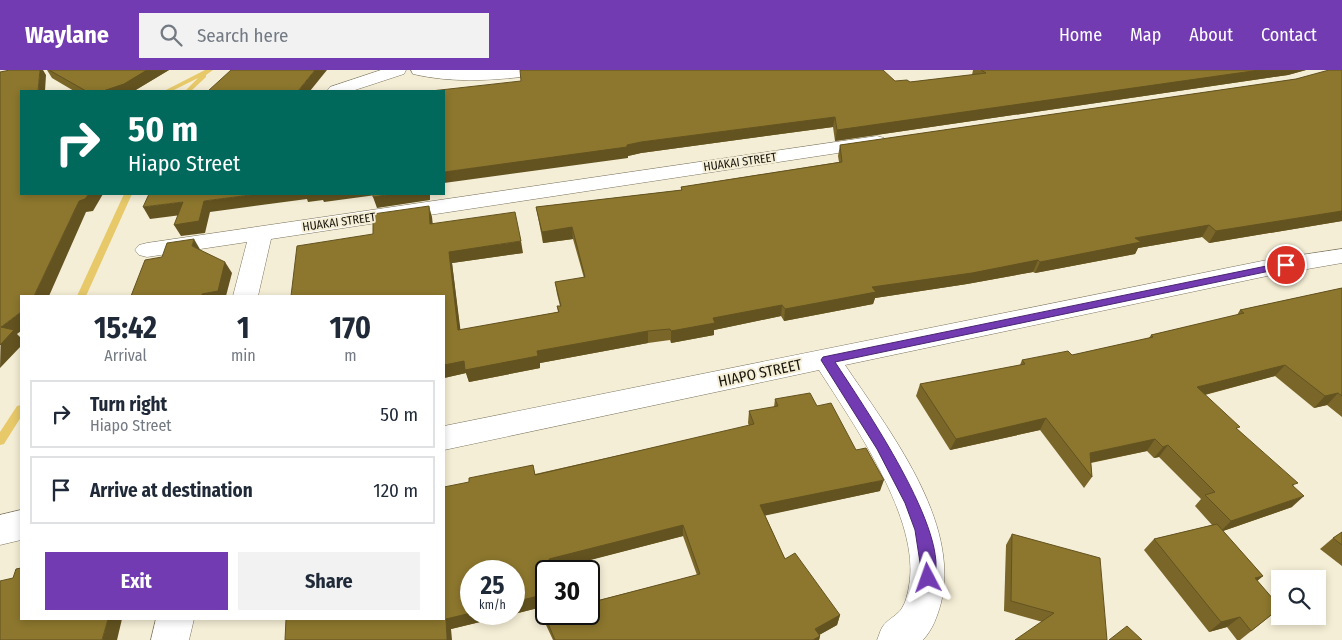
<!DOCTYPE html>
<style>
:root{--surface:#fff;--page:#f2f2f3;--text:#1f2937;--muted:#747a83;--line:#e0e1e3;--accent:#723bb1}
body{margin:0;font-family:"Fira Sans Condensed",sans-serif;background:var(--page);color:var(--text);height:100vh;display:flex;flex-direction:column;font-size:19px;white-space:nowrap}
*{box-sizing:border-box;margin:0}
p{font-size:16px;color:var(--muted)}
.icon{flex:none;width:28px;height:28px;fill:none;stroke:currentColor;stroke-width:2;stroke-linecap:round;stroke-linejoin:round}
.map{position:relative;flex:1;overflow:hidden}
.panel{position:absolute;left:20px;top:225px;width:425px;height:325px;display:flex;flex-direction:column;background:var(--surface);border-radius:0px;box-shadow:0 2px 8px #0003}
.panel>*{flex:none}
.guide{position:absolute;left:20px;top:20px;width:425px;height:105px;border-radius:0px;box-shadow:0 2px 8px #0003;background:#00695c;color:#fff;overflow:hidden}
.buttons{position:absolute;left:1271px;top:500px;display:grid;gap:10px}
.buttons a{display:grid;place-items:center;width:55px;height:55px;border-radius:0px;background:var(--surface);box-shadow:0 2px 8px #0003;font-size:25px}
.speed{position:absolute;left:460px;top:490px;display:flex;gap:10px;font-size:25px;font-weight:700;text-align:center}
.speed>*{display:grid;place-content:center;width:65px;height:65px;border-radius:50%;background:var(--surface);box-shadow:0 2px 8px #0003;line-height:1}
.speed small{font-size:12px;font-weight:400}
.speed .limit{border:2px solid #111;border-radius:8px;background:#fff;color:#111}
.pin{position:absolute;display:grid;place-items:center;width:42px;height:42px;color:#fff;margin:-21px;border:2px solid #fff;border-radius:50%;box-shadow:0 1px 5px #0007}
.me{position:absolute;width:55px;margin:-28px;rotate:356deg;stroke-linejoin:round;filter:drop-shadow(0 0 4px #0008)}
.turn{display:flex;align-items:center;gap:18px;height:105px;padding:0 25px;font-size:22px}
.turn .icon{width:65px;height:65px;stroke-width:2.5}
.turn b{display:block;font-size:35px;line-height:42px}
.eta{display:flex;justify-content:space-evenly;align-items:center;height:85px;text-align:center}
.eta b{font-size:30px;font-weight:700;line-height:35px}
.action{display:flex;gap:10px;margin-top:auto;padding:10px 25px}
.action a{flex:1;height:58px;border-radius:0px;background:var(--accent);color:#fff;font-size:20px;font-weight:700;line-height:58px;text-align:center}
.action a+a{background:var(--page);color:var(--text)}
ul{padding:0;list-style:none}
li{display:flex;align-items:center;gap:15px;height:68px;margin:0 10px 8px;padding:0 15px;border:2px solid var(--line);border-radius:0px}
li div{flex:1}
li b{display:block;font-size:19px}
li em{font-style:normal}
header{display:flex;align-items:center;gap:30px;box-sizing:border-box;height:70px;padding:0 25px;background:var(--accent);color:#fff}
header strong{font-size:24px}
nav{display:flex;gap:28px;margin-inline-start:auto;font-size:18px}
.search{width:350px;height:45px;background:var(--page);display:flex;align-items:center;gap:12px;box-sizing:border-box;padding:0 18px;border-radius:0px;color:var(--muted);font-size:19px}
.map>svg:first-child{display:block}
.lines{fill:none;stroke-linecap:round;stroke-linejoin:round}
.stream{fill:#e7c96a;fill-rule:evenodd}
.minor-casing{stroke:#7b745f;stroke-width:1}
.minor{fill:#fff;fill-rule:evenodd}
.wall{fill:#796628}
.shaded-wall{fill:#635320}
.building{fill:#8d772e;stroke:#635320}
.route{fill:#723bb1;stroke:#4a2673}
.labels{text-anchor:middle;dominant-baseline:central;stroke-width:4;stroke-linejoin:round;paint-order:stroke}
.far-street-label{font-size:12px;fill:#18160d;stroke:#f5eed6}
.street-label{font-size:15px;fill:#18160d;stroke:#f5eed6}
</style>
<header>
<strong>Waylane</strong>
<div class="search"><svg class="icon" aria-label="search" viewBox="0 0 24 24"><circle cx="10" cy="10" r="6"/><path d="M15 15l6 6"/></svg>Search here</div>
<nav><a>Home</a><a>Map</a><a>About</a><a>Contact</a></nav>
</header>
<div class="map">
<svg width="1342" height="570" viewBox="0 0 1342 570">
<rect width="100%" height="100%" fill="#f5eed6"/>
<g class="lines">
<!-- stream -->
<g class="stream">
<polygon points="205,0 213,0 206,5 206,7 191,21 185,21 198,8 172,21 164,21"/>
<polygon points="124,124 132,124 86,226 77,226"/>
<polygon points="21,335 21,347 4,374 0,375 0,362 17,336"/>
</g>
<defs>
<g id="minor">
<polygon points="381,0 406,0 404,4 352,21 327,21 330,17"/>
<path d="M 411,0 L 548,0 L 546,4 L 540,5 C 497,10 455,14 413,4 Z"/>
<polygon points="877,66 884,68 887,72 884,76 271,169 258,226 233,226 247,172 147,187 139,185 135,180 139,175 147,173"/>
<path d="M 1342,179 L 1342,193 L 1267,206 L 845,295 C 888,359 961,451 941,533 C 937,547 933,559 923,570 L 877,570 C 879,566 880,560 883,556 C 888,549 898,545 902,538 C 906,532 908,522 909,516 C 921,449 854,355 819,300 L 444,380 L 444,356 L 1267,190 Z"/>
<polygon points="21,440 21,470 0,475 0,445"/>
<polygon points="156,549 194,549 189,570 151,570"/>
</g>
</defs>
<!-- minor casing -->
<use href="#minor" class="minor-casing"/>
<!-- minor -->
<use href="#minor" class="minor"/>
</g>
<!-- wall -->
<g class="wall">
<polygon points="47,0 169,0 134,21 74,21 52,8"/>
<polygon points="973,0 1306,0 1288,5 835,71 833,57 641,83 628,86 628,88 521,11 895,11 910,12 972,5"/>
<polygon points="1342,0 1342,151 1209,173 1202,167 1138,178 1135,184 1035,203 1033,202 967,214 875,228 873,234 784,251 781,246 714,260 714,265 671,273 670,270 648,273 540,293 540,298 469,312 466,303 444,308 444,226 373,164 432,147 432,153 523,183 452,193 460,260 558,242 557,236 560,236 557,224 555,212 584,208 573,169 543,173 536,137 681,120 681,117 839,92 838,86 840,75 1296,9"/>
<polygon points="1342,218 1342,347 1327,335 1314,338 1275,306 1205,325 1238,360 1294,416 1292,437 1223,461 1263,506 1257,511 1280,538 1240,570 1237,570 1227,557 1209,562 1144,480 1154,469 1212,455 1195,436 1201,429 1159,387 1154,388 1147,381 1091,393 1092,407 1084,418 1040,360 950,380 916,326 920,314 1020,295 1022,290 1072,285 1149,268 1151,265 1237,245 1240,240"/>
<polygon points="775,329 817,336 856,380 880,421 765,445 785,489 840,545 837,555 819,565 820,566 819,570 553,570 546,555 544,544 697,505 683,466 546,501 546,536 514,544 514,501 471,544 513,544 451,559 285,570 469,412 533,395 535,404 749,356 748,353 749,341 774,337"/>
<polygon points="1342,462 1342,496 1320,479 1333,468"/>
<polygon points="1012,464 1107,570 1004,541 1006,475"/>
</g>
<!-- shaded-wall -->
<g class="shaded-wall">
<polygon points="40,0 43,0 46,5 45,21 38,21"/>
<polygon points="147,0 169,0 134,21 103,21"/>
<polygon points="315,0 327,0 310,21 298,21"/>
<polygon points="1260,0 1306,0 1288,5 835,71 837,60"/>
<polygon points="835,47 833,57 641,83 628,86 628,88 444,113 444,102 627,75 641,72"/>
<polygon points="89,124 103,124 93,141 86,142 49,226 34,226 79,131"/>
<polygon points="258,124 376,124 376,125 324,132 323,130 308,132 307,129 210,142 205,163 181,166 174,155 204,131"/>
<polygon points="392,124 430,124 430,130 377,138 373,127"/>
<polygon points="183,132 189,144 150,149 143,137"/>
<polygon points="429,136 432,147 434,165 430,154"/>
<polygon points="1342,141 1342,151 1209,173 1216,161"/>
<polygon points="1209,155 1202,167 1138,178 1135,184 1035,203 1040,192 1135,168"/>
<polygon points="572,157 573,169 543,173 542,162"/>
<polygon points="194,169 201,181 192,176"/>
<polygon points="521,171 523,183 452,193 462,272 458,260 449,182"/>
<polygon points="1038,190 1033,202 967,214 875,228 873,234 784,251 785,239 872,217"/>
<polygon points="225,192 232,203 226,226 202,226 202,224"/>
<polygon points="782,235 781,246 714,260 714,265 671,273 671,261 713,248"/>
<polygon points="21,242 21,261 17,264 21,268 21,276 0,298 1,257"/>
<polygon points="648,261 648,273 540,293 540,298 469,312 466,303 444,308 444,295 464,291 537,281"/>
<polygon points="1285,295 1275,306 1188,329 1197,317"/>
<polygon points="1338,323 1327,335 1314,338 1325,326"/>
<polygon points="1046,348 1040,360 950,380 956,369"/>
<polygon points="1155,369 1147,381 1083,394 1090,383"/>
<polygon points="1168,375 1159,387 1154,388 1163,377"/>
<polygon points="884,410 880,421 759,447 760,435"/>
<polygon points="1304,426 1292,437 1220,462 1231,451"/>
<polygon points="683,455 683,466 552,500 552,501 551,501 549,489"/>
<polygon points="1263,506 1251,516 1255,508"/>
<polygon points="546,524 546,536 514,544 514,532"/>
<polygon points="471,543 471,544 513,544 451,559 452,570 447,570 446,549"/>
<polygon points="840,545 837,555 812,569 815,559"/>
<polygon points="1240,547 1227,557 1209,562 1221,552"/>
<polygon points="108,549 122,549 117,570 102,570"/>
<polygon points="820,566 819,570 813,570"/>
</g>
<!-- building -->
<g class="building">
<polygon points="10,0 40,0 38,21 21,21 21,124 89,124 85,129 79,131 34,226 21,226 21,242 1,257 14,260 0,275 0,2"/>
<polygon points="49,0 147,0 124,14 103,21 86,21"/>
<polygon points="231,0 315,0 298,21 208,21"/>
<polygon points="520,0 883,0 895,11 907,10 910,12 986,3 981,0 1260,0 837,60 835,47 641,72 627,75 627,77 444,102 444,21 431,21 521,11"/>
<polygon points="1329,0 1342,0 1342,141 1216,161 1209,155 1135,168 1141,172 1040,192 1038,190 972,203 872,217 876,222 785,239 782,235 713,248 715,253 671,261 670,259 648,261 537,281 538,286 465,300 464,291 444,295 444,226 291,226 297,176 373,164 373,144 429,136 430,154 515,142 521,171 449,182 458,260 559,242 557,236 561,236 555,212 585,207 572,157 542,162 536,137 682,120 681,117 842,92 840,75 1296,9"/>
<polygon points="149,124 258,124 204,131 199,151 174,155 183,132 143,137"/>
<polygon points="373,124 392,124 373,127"/>
<polygon points="194,169 192,176 225,192 218,221 202,224 202,226 131,226 145,190 162,187 167,173"/>
<polygon points="1342,218 1342,326 1338,323 1325,326 1285,295 1197,317 1240,357 1236,358 1298,413 1292,415 1304,426 1231,451 1205,425 1215,422 1168,375 1163,377 1155,369 1090,383 1092,407 1046,348 956,369 920,314 1025,294 1022,290 1068,281 1072,285 1153,267 1151,265 1244,243 1240,240"/>
<polygon points="810,323 817,336 831,333 856,380 866,378 884,410 760,435 785,489 795,483 840,545 815,559 820,566 813,570 555,570 544,544 589,544 589,533 700,504 683,455 549,489 551,501 546,501 546,524 514,532 514,501 471,501 471,543 446,549 447,570 285,570 286,549 444,549 444,417 469,412 469,408 533,395 535,405 754,354 749,341 778,336 775,329"/>
<polygon points="1217,454 1263,506 1255,508 1280,537 1280,538 1251,561 1240,547 1221,552 1154,469"/>
<polygon points="1342,462 1342,475 1333,468"/>
<polygon points="1012,464 1100,488 1107,570 1015,570 1054,543 1011,531"/>
<polygon points="21,498 21,549 108,549 102,570 0,570 0,511 13,508 16,499"/>
<polygon points="1127,556 1142,570 1109,570"/>
</g>
<!-- route -->
<path class="route" d="M 1286,192 L 1289,193 L 1289,197 L 835,292 C 861,332 954,466 933,512 L 928,514 L 923,512 L 915,460 L 905,433 L 877,379 L 821,290 L 823,287 Z"/>
<g class="labels">
<!-- far-street labels -->
<g class="far-street-label">
<text transform="translate(740 92) rotate(-8)">HUAKAI STREET</text>
<text transform="translate(339 152) rotate(-8)">HUAKAI STREET</text>
</g>
<!-- street labels -->
<g class="street-label">
<text transform="translate(760 303) rotate(-12)">HIAPO STREET</text>
</g>
</g>
</svg>
<div class="buttons">
<a><svg class="icon" aria-label="search" viewBox="0 0 24 24"><circle cx="10" cy="10" r="6"/><path d="M15 15l6 6"/></svg></a>
</div>
<div class="speed"><div>25<small>km/h</small></div><div class="limit">30</div></div>
<div class="pin" style="left:1286px;top:195px;background:#d93025"><svg class="icon" aria-label="arrive" viewBox="0 0 24 24"><path d="M6 21V4h12l-3 4 3 4H6"/></svg></div>
<svg class="me" style="left:928px;top:508px" viewBox="-20 -20 40 40"><path d="M0-17L14 15 0 8-14 15z" fill="#723bb1" stroke="#fff" stroke-width="4"/></svg>
<div class="guide">
<div class="turn"><svg class="icon" aria-label="right" viewBox="0 0 24 24"><path d="M7 20v-9h11M14 6l5 5-5 5"/></svg><div><b>50 m</b>Hiapo Street</div></div>
</div>
<section class="panel">
<div class="eta">
<div><b>15:42</b><p>Arrival</p></div>
<div><b>1</b><p>min</p></div>
<div><b>170</b><p>m</p></div>
</div>
<ul>
<li><svg class="icon" aria-label="right" viewBox="0 0 24 24"><path d="M7 20v-9h11M14 6l5 5-5 5"/></svg><div><b>Turn right</b><p>Hiapo Street</p></div><em>50 m</em></li>
<li><svg class="icon" aria-label="arrive" viewBox="0 0 24 24"><path d="M6 21V4h12l-3 4 3 4H6"/></svg><div><b>Arrive at destination</b></div><em>120 m</em></li>
</ul>
<div class="action"><a>Exit</a><a>Share</a></div>
</section>
</div>
